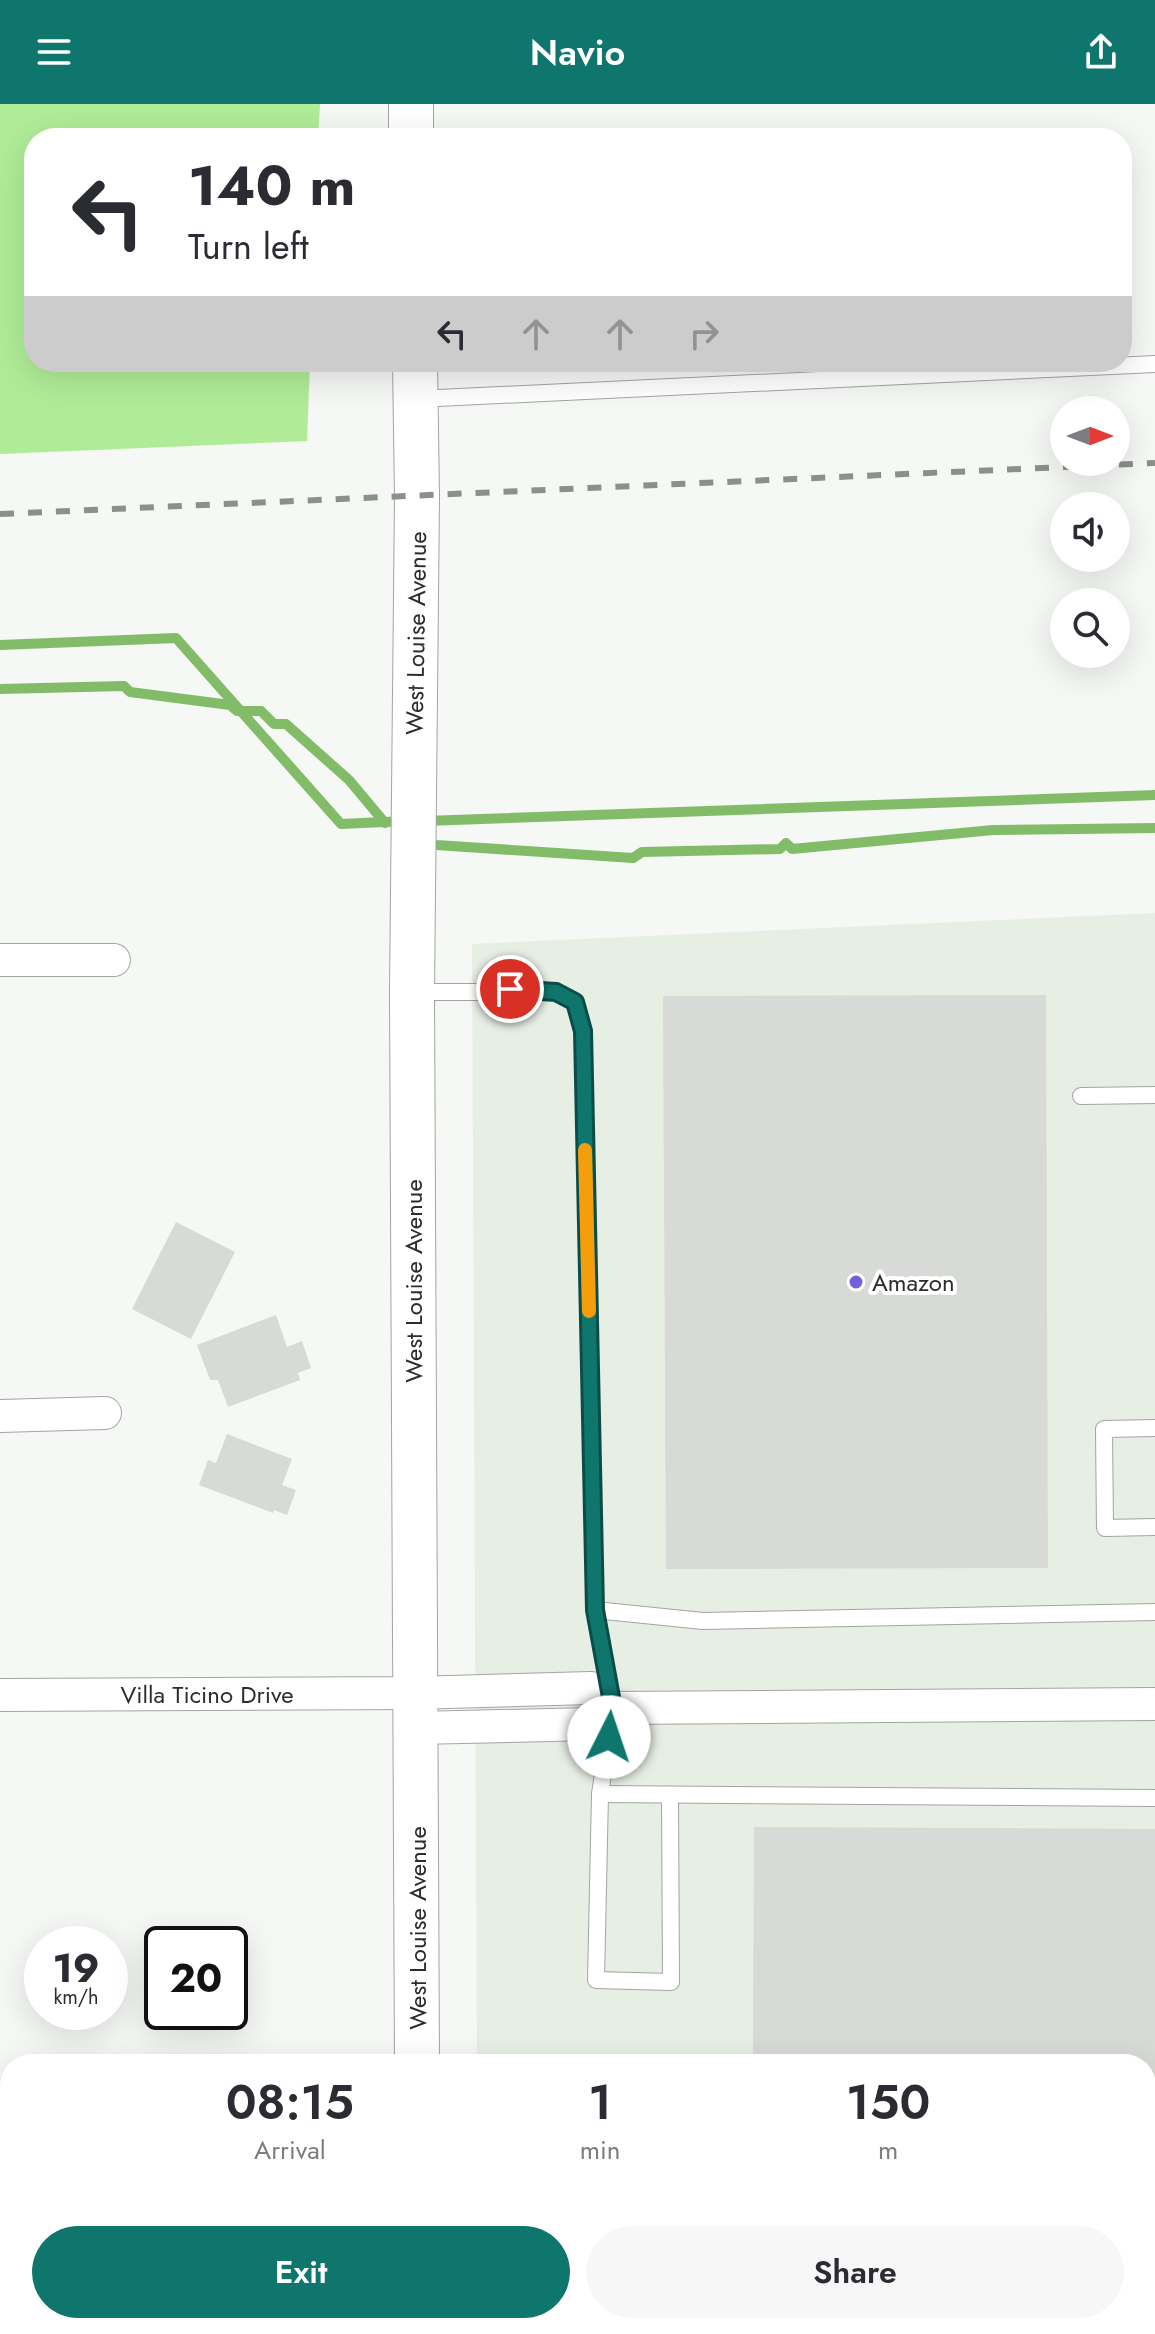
<!DOCTYPE html>
<style>
:root{--surface:#fff;--page:#f7f7f7;--text:#2b2b33;--muted:#7c7c81;--accent:#0f766e}
body{margin:0;font-family:Jost,sans-serif;background:var(--page);color:var(--text);height:100vh;display:flex;flex-direction:column;font-size:30px;white-space:nowrap}
*{box-sizing:border-box;margin:0}
p{font-size:26px;color:var(--muted)}
.icon{flex:none;width:44px;height:44px;fill:none;stroke:currentColor;stroke-width:2;stroke-linecap:round;stroke-linejoin:round}
.map{position:relative;flex:1;overflow:hidden}
.details{position:absolute;left:0px;top:1950px;width:1156px;height:280px;display:flex;flex-direction:column;background:var(--surface);border-radius:32px 32px 0 0;box-shadow:0 8px 32px #0002}
.details>*{flex:none}
.hud{position:absolute;left:24px;top:24px;width:1108px;height:244px;border-radius:32px;box-shadow:0 8px 32px #0002;background:#fff;color:var(--text);overflow:hidden}
.needle{width:52px;rotate:90deg}
.controls{position:absolute;left:1050px;top:292px;display:grid;gap:16px}
.controls a{display:grid;place-items:center;width:80px;height:80px;border-radius:50%;background:var(--surface);box-shadow:0 8px 32px #0002;font-size:40px}
.speed{position:absolute;left:24px;top:1822px;display:flex;gap:16px;font-size:40px;font-weight:700;text-align:center}
.speed>*{display:grid;place-content:center;width:104px;height:104px;border-radius:50%;background:var(--surface);box-shadow:0 8px 32px #0002;line-height:1}
.speed small{font-size:20px;font-weight:400}
.speed .limit{border:4px solid #111;border-radius:12px;background:#fff;color:#111}
.pin{position:absolute;display:grid;place-items:center;width:68px;height:68px;color:#fff;margin:-34px;border:4px solid #fff;border-radius:50%;box-shadow:0 2px 8px #0007}
.me{position:absolute;width:88px;margin:-44px;rotate:4deg;stroke-linejoin:round;filter:drop-shadow(0 0 6px #0008)}
.turn{display:flex;align-items:center;gap:28px;height:168px;padding:0 32px;font-size:36px}
.turn .icon{width:104px;height:104px;stroke-width:2.5}
.turn b{display:block;font-size:56px;line-height:68px}
.lanes{display:flex;align-items:center;height:76px;padding:0 32px;background:#0003;justify-content:center;gap:40px;direction:ltr}
.lanes .off{opacity:.35}
.eta{display:flex;justify-content:space-evenly;align-items:center;height:136px;text-align:center}
.eta b{font-size:48px;font-weight:600;line-height:56px}
.cta{display:flex;gap:16px;margin-top:auto;padding:16px 32px}
.cta a{flex:1;height:92px;border-radius:48px;background:var(--accent);color:#fff;font-size:32px;font-weight:600;line-height:92px;text-align:center}
.cta a+a{background:var(--page);color:var(--text)}
header{display:flex;justify-content:space-between;align-items:center;height:104px;padding:0 32px;background:var(--accent);color:#fff;font-size:36px;font-weight:600}
.map>svg:first-child{display:block}
.built{fill:#e7eee4}
.green{fill:#b0ec97}
.lines{fill:none;stroke-linecap:round;stroke-linejoin:round}
.stream{stroke:#82bc68;stroke-width:10}
.building{fill:#d7dad6}
.service-casing{stroke:#a2a5a1;stroke-width:18}
.minor-casing{stroke:#a2a5a1;stroke-width:34}
.secondary-casing{stroke:#a2a5a1;stroke-width:46}
.service{stroke:#fff;stroke-width:16}
.minor{stroke:#fff;stroke-width:32}
.secondary{stroke:#fff;stroke-width:44}
.rail{stroke:#8d8f8c;stroke-width:6;stroke-dasharray:14 14;stroke-linecap:butt}
.route-casing{stroke:#0a4d48;stroke-width:20}
.route{stroke:#0f766e;stroke-width:14}
.slow{stroke:#f59e0b;stroke-width:14}
.poi-dot{fill:#7561dc;stroke:#fff;stroke-width:3}
.labels{text-anchor:middle;dominant-baseline:central;stroke-width:8;stroke-linejoin:round;paint-order:stroke}
.street-label{font-size:24px;fill:#2c2d2b;stroke:#fff}
.poi-label{font-size:24px;fill:#2c2d2b;stroke:#fff;text-anchor:start}
</style>
<header><svg class="icon" aria-label="menu" viewBox="0 0 24 24"><path d="M4 6h16M4 12h16M4 18h16"/></svg>Navio<svg class="icon" aria-label="share" viewBox="0 0 24 24"><path d="M12 15V3M7 8l5-5 5 5M5 13v7h14v-7"/></svg></header>
<div class="map">
<svg width="1155" height="2230" viewBox="0 0 1155 2230">
<rect width="100%" height="100%" fill="#f5f8f4"/>
<!-- built -->
<polygon class="built" points="1155,809 1155,2230 478,2230 478,2220 1146,2220 1146,1960 477,1960 472,840"/>
<!-- green -->
<polygon class="green" points="0,0 320,0 318,34 34,34 34,258 310,258 307,337 0,350"/>
<g class="lines">
<!-- stream -->
<g class="stream">
<polyline points="0,541 176,534 341,720 405,717"/>
<polyline points="0,585 124,582 130,588 230,601 237,607 261,607 274,620 286,620 349,676 385,719"/>
<polyline points="425,717 1155,691"/>
<polyline points="425,737 436,741 633,754 642,748 780,745 786,739 792,745 993,726 1155,724"/>
</g>
</g>
<!-- building -->
<g class="building">
<polygon points="1046,891 1048,1464 666,1465 663,892"/>
<polygon points="176,1118 235,1148 191,1235 132,1205"/>
<polygon points="276,1211 287,1243 302,1237 311,1264 298,1269 300,1276 228,1303 218,1276 210,1276 197,1241"/>
<polygon points="227,1330 292,1355 282,1381 296,1386 287,1411 274,1406 273,1409 199,1381 208,1356 216,1359"/>
<polygon points="754,1723 1155,1725 1155,1991 1146,1991 1146,1960 753,1960"/>
</g>
<g class="lines">
<defs>
<g id="service">
<polyline points="417,295 1155,260"/>
<polyline points="413,888 556,888 575,898 583,927 595,1506 613,1604 600,1690 596,1876 671,1878 670,1693"/>
<polyline points="1081,992 1155,991"/>
<polyline points="1155,1324 1104,1325 1105,1424 1155,1423"/>
<polyline points="595,1506 703,1517 1155,1508"/>
<polyline points="600,1690 1155,1694"/>
<polyline points="1146,2054 1155,2054"/>
<polyline points="1154,2107 1155,2123"/>
<polyline points="611,2220 611,2230"/>
<polyline points="777,2220 781,2230"/>
<polyline points="544,2230 544,2220"/>
</g>
<g id="minor">
<polyline points="0,856 114,856"/>
<polyline points="0,1312 105,1309"/>
<polyline points="0,1591 413,1589 591,1584 613,1604"/>
<polyline points="416,1624 593,1620 613,1604 1155,1600"/>
</g>
<g id="secondary">
<polyline points="411,0 411,34"/>
<polyline points="415,258 417,393 412,888 417,1960"/>
<polyline points="417,2220 417,2230"/>
</g>
</defs>
<!-- service casing -->
<use href="#service" class="service-casing"/>
<!-- minor casing -->
<use href="#minor" class="minor-casing"/>
<!-- secondary casing -->
<use href="#secondary" class="secondary-casing"/>
<!-- service -->
<use href="#service" class="service"/>
<!-- minor -->
<use href="#minor" class="minor"/>
<!-- secondary -->
<use href="#secondary" class="secondary"/>
<!-- rail -->
<polyline class="rail" points="0,410 1155,359"/>
</g>
<g class="lines">
<defs>
<polyline id="route" points="510,885 556,888 575,898 583,927 595,1506 613,1604 609,1633"/>
</defs>
<!-- route casing -->
<use href="#route" class="route-casing"/>
<!-- route -->
<use href="#route" class="route"/>
<!-- slow -->
<polyline class="slow" points="585,1046 589,1207"/>
</g>
<!-- markers -->
<circle class="poi-dot" cx="856" cy="1178" r="8"/>
<g class="labels">
<!-- street labels -->
<g class="street-label">
<text transform="translate(416 529) rotate(-89)">West Louise Avenue</text>
<text transform="translate(413 1177) rotate(-90)">West Louise Avenue</text>
<text x="207" y="1590">Villa Ticino Drive</text>
<text transform="translate(417 1824) rotate(-90)">West Louise Avenue</text>
</g>
<!-- poi labels -->
<g class="poi-label">
<text x="872" y="1178">Amazon</text>
</g>
</g>
</svg>
<div class="controls">
<a><svg class="needle" viewBox="-14 -14 28 28"><path d="M0-13l5 13h-10z" fill="#e53935"/><path d="M0 13l5-13h-10z" fill="#7c7c81"/></svg></a>
<a><svg class="icon" aria-label="sound" viewBox="0 0 24 24"><path d="M4 9h4l5-4v14l-5-4H4zM17 9q2 3 0 6"/></svg></a>
<a><svg class="icon" aria-label="search" viewBox="0 0 24 24"><circle cx="10" cy="10" r="6"/><path d="M15 15l6 6"/></svg></a>
</div>
<div class="speed"><div>19<small>km/h</small></div><div class="limit">20</div></div>
<div class="pin" style="left:510px;top:885px;background:#d93025"><svg class="icon" aria-label="arrive" viewBox="0 0 24 24"><path d="M6 21V4h12l-3 4 3 4H6"/></svg></div>
<svg class="me" style="left:609px;top:1633px" viewBox="-20 -20 40 40"><circle r="19" fill="#fff"/><path d="M0-13L10 11 0 6-10 11z" fill="#0f766e"/></svg>
<div class="hud">
<div class="turn"><svg class="icon" aria-label="left" viewBox="0 0 24 24"><path d="M17 20v-9H6M10 6l-5 5 5 5"/></svg><div><b>140 m</b>Turn left</div></div>
<div class="lanes"><svg class="icon" aria-label="left" viewBox="0 0 24 24"><path d="M17 20v-9H6M10 6l-5 5 5 5"/></svg><svg class="icon off" aria-label="ahead" viewBox="0 0 24 24"><path d="M12 20V5M6 11l6-6 6 6"/></svg><svg class="icon off" aria-label="ahead" viewBox="0 0 24 24"><path d="M12 20V5M6 11l6-6 6 6"/></svg><svg class="icon off" aria-label="right" viewBox="0 0 24 24"><path d="M7 20v-9h11M14 6l5 5-5 5"/></svg></div>
</div>
<section class="details">
<div class="eta">
<div><b>08:15</b><p>Arrival</p></div>
<div><b>1</b><p>min</p></div>
<div><b>150</b><p>m</p></div>
</div>
<div class="cta"><a>Exit</a><a>Share</a></div>
</section>
</div>
